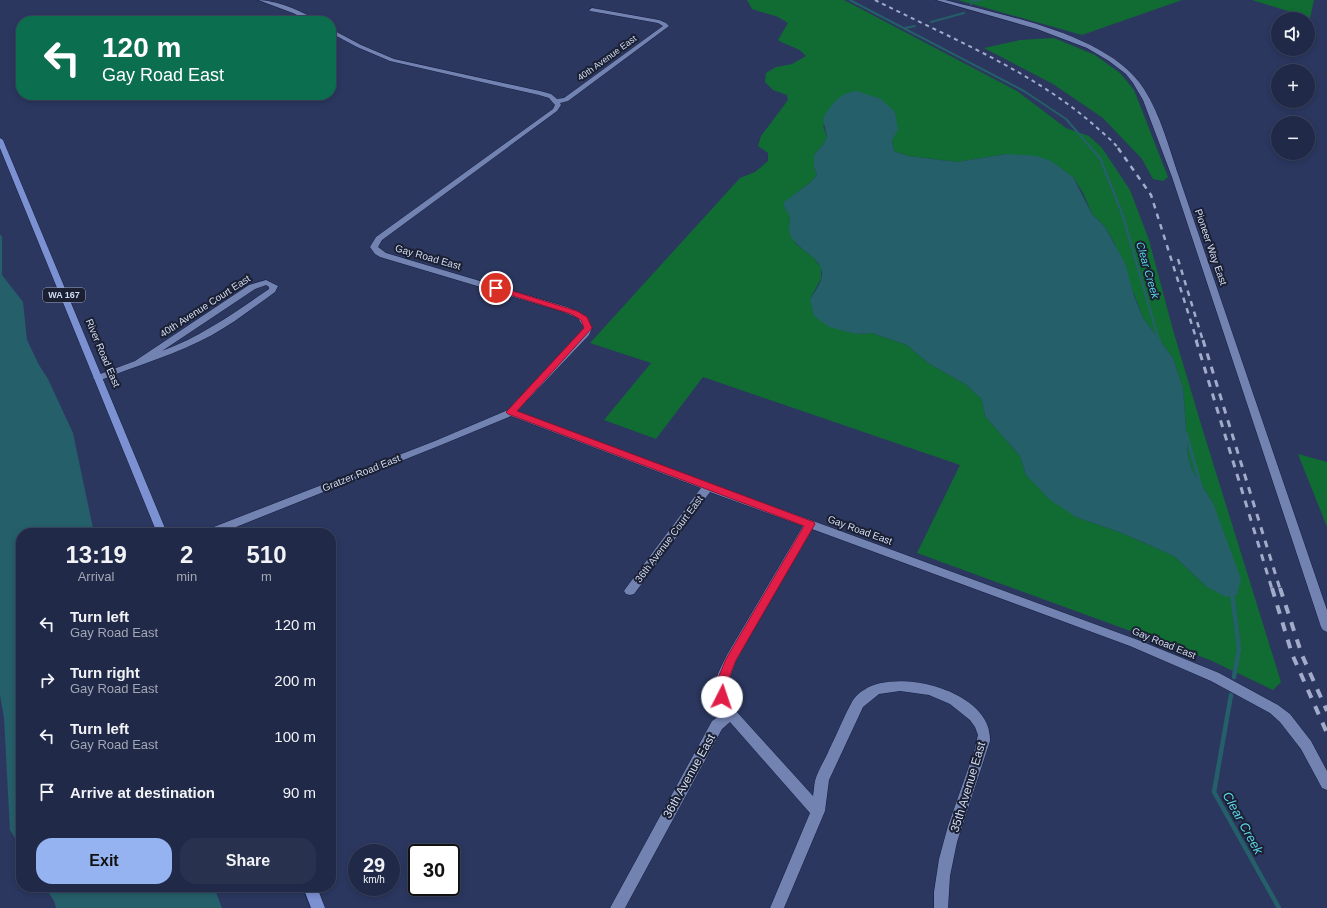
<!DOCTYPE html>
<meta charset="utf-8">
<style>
:root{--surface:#202947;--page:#28314e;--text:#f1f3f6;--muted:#a2a6b4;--line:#3d4560;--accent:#95b2f1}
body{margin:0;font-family:Helvetica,sans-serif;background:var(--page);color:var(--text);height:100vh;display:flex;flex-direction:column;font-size:15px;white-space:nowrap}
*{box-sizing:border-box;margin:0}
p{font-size:13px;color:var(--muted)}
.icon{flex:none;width:22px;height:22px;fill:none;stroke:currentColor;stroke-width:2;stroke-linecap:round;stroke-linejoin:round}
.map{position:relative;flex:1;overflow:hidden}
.panel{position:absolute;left:16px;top:528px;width:320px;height:364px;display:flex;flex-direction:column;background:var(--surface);border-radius:16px;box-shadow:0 2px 6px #0003,0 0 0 1px var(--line)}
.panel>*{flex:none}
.hud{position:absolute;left:16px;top:16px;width:320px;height:84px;border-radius:16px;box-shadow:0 2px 6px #0003,0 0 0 1px var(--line);background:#0b6e4f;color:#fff;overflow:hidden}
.buttons{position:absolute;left:1271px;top:12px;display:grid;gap:8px}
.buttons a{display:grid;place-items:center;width:44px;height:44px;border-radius:50%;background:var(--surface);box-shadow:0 2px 6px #0003,0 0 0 1px var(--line);font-size:20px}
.speed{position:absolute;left:348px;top:844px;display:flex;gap:8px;font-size:20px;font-weight:700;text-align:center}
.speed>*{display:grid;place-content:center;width:52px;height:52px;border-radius:50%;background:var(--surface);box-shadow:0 2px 6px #0003,0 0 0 1px var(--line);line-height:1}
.speed small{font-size:10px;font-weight:400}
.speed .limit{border:2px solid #111;border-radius:6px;background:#fff;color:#111}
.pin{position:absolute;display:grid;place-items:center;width:34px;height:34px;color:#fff;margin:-17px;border:2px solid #fff;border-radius:50%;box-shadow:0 1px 4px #0007}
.me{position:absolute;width:44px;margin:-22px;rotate:4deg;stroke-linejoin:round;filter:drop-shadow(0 0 3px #0008)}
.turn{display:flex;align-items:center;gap:14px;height:84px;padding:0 20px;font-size:18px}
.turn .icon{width:52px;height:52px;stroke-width:2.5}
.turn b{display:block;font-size:28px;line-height:34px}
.eta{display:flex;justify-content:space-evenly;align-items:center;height:68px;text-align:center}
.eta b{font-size:24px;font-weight:700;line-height:28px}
.primary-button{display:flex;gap:8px;margin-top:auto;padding:8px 20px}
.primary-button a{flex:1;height:46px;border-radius:16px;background:var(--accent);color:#111;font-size:16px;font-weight:700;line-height:46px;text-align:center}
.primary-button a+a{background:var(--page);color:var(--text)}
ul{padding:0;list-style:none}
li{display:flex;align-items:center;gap:12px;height:56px;padding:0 20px}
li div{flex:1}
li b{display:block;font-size:15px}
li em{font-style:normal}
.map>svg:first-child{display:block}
.green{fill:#106c32;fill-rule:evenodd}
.water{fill:#255f69}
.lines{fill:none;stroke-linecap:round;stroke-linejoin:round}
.stream-far3{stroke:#255f69;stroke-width:2}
.stream-far2{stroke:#255f69;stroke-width:2.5}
.stream-far1{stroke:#255f69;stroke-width:3.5}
.stream{stroke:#255f69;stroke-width:4.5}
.minor-casing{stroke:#141d42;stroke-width:1}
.secondary-casing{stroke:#141d42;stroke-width:1}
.primary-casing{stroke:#141d42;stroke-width:1}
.minor{fill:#7383b1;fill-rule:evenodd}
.secondary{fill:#7383b1;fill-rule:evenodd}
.primary{fill:#7b91d1;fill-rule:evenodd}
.rail-far3{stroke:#a2acca;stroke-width:2;stroke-dasharray:4 4;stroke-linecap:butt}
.rail-far2{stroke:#a2acca;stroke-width:2.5;stroke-dasharray:5.5 5.5;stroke-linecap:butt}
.rail-far1{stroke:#a2acca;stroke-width:3;stroke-dasharray:7 7;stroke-linecap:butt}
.rail{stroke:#a2acca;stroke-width:4;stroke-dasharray:9 9;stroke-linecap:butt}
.route{fill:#e11d48;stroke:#92132f}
.labels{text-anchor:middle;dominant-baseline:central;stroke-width:4;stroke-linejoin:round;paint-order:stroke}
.far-street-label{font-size:9px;fill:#d3dcf5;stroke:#1a2032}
.shield{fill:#1a2032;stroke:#9ca4ba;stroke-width:1}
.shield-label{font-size:9px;font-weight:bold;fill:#d3dcf5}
.street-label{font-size:10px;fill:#d3dcf5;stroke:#1a2032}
.water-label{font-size:11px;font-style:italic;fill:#5bd4e8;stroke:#1a2032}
.near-street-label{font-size:12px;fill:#d3dcf5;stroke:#1a2032}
.near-water-label{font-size:13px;font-style:italic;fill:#5bd4e8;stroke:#1a2032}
</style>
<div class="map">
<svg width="1327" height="908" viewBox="0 0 1327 908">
<rect width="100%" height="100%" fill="#2b375f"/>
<!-- green -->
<g class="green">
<path d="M 747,0 L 844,0 L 1017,91 L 1066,128 L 1089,136 L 1102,148 L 1130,190 L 1149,240 L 1173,330 L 1200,421 L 1281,682 L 1273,690 L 1210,660 L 917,553 L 960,465 L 703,377 L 656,439 L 604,420 L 651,363 L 590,343 L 740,178 L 755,172 L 768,161 L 768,153 L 758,146 L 761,136 L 788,100 L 787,95 L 773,90 L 765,82 L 766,73 L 776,67 L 792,64 L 806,56 C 799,47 787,46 778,40 L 788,23 L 778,17 L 752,9 ZM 823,125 L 892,140 L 894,151 L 908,156 L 957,162 L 1007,154 L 1073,177 L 1083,193 L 1092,214 L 1105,227 L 1114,242 L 1143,318 L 1173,358 L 1183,388 L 1188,457 L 1192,470 L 1213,503 L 1207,587 L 1174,556 L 1122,533 L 1076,517 L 1026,475 L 1020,456 L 985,416 L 982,399 L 965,384 L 928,363 L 907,345 L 872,333 L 856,334 L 810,299 L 821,279 L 821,267 L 813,257 L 796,244 L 789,231 L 790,218 L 800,190 L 811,182 L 817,175 L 814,167 L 814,155 L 823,145 L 827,137 Z"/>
<polygon points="958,0 1182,0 1082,35"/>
<polygon points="1252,0 1314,0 1310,18"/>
<polygon points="1054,38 1095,55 1120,73 1134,90 1168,177 1163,181 1153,179 1142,159 1103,118 1053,84 984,48 1020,40"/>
<polygon points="1298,454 1327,462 1327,527"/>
</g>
<!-- water -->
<g class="water">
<path d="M 857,91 L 881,99 L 895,112 L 898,130 L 892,140 L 894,151 L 908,156 L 957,162 L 1007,154 L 1037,156 L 1051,161 L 1073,177 L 1092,214 L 1105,227 L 1125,263 L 1134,296 L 1143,318 L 1173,358 L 1183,388 L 1188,457 L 1192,470 L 1213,503 L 1241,579 L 1237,595 L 1226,597 L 1207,587 L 1174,556 L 1122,533 L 1076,517 L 1050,500 L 1026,475 L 1020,456 L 985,416 L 982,399 L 965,384 L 928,363 L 907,345 L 872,333 L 856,334 L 829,327 L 814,316 L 810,299 C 814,293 819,286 821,280 C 828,256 793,251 789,231 C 788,227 791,222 790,218 C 789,212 783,209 784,202 L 811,182 L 817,175 L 814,167 L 814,155 L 823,145 L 827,137 L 823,118 C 831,105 840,92 857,91 Z"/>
<polygon points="0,234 2,237 2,275 23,302 27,340 39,365 48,379 73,433 94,533 21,533 21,848 10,830 4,718 0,695"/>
<polygon points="45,887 214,887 222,908 56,908 54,901"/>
</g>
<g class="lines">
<!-- stream-far3 -->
<g class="stream-far3">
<polyline points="850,0 1024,91 1066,119 1092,149"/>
<polyline points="971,4 972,1 981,0"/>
<polyline points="931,22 964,13"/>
<polyline points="905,28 915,26"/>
</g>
<!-- stream-far2 -->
<polyline class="stream-far2" points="1091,148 1100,158 1123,216 1159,341"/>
<!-- stream-far1 -->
<g class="stream-far1">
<polyline points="1159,340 1160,343"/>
<polyline points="1186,433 1201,487"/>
</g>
<!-- stream -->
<g class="stream">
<polyline points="1232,592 1239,649 1234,677"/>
<polyline points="1231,695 1214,792 1279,908"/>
</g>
<defs>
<g id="minor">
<path d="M 258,0 C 274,0 304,11 316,21 L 309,21 L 293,13 Z"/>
<path d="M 592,8 L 659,20 L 666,23 L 669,26 L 568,101 L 560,103 L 561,105 L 557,111 L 382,240 L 378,247 L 386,253 L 567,307 C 581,313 586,313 592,328 L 589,335 L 517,411 L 712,484 L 1138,640 L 1219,673 L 1278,705 L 1290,714 L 1311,741 L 1327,771 L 1327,790 L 1322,788 L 1301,749 L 1280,722 L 1270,713 L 1211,681 L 1130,646 L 812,529 L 736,661 L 726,688 L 728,696 L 736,711 L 813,796 C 814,791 814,785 815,781 C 818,770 825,760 829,750 C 837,734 844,716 853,700 C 856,696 860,692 864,690 C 899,667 993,692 990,741 L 957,842 L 950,876 L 948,908 L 934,908 L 934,892 L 939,859 L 948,826 L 974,752 L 978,735 L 975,727 L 970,720 L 950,704 L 929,695 L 900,691 L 879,694 L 863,707 L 829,780 L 825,811 L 784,908 L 770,908 L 810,813 L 730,722 L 722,729 L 625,908 L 610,908 L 712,721 L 724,713 C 710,687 714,681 727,655 L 803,526 L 710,492 L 634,594 L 630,595 L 626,594 L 624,591 L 626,588 L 701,488 L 511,416 L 441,445 L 221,533 L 205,533 L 206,530 L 435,441 L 508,410 L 582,332 L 584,328 L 578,318 L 561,311 L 380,257 L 375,254 L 370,247 L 376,237 L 553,109 L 555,105 L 549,98 L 539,95 L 390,61 L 357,47 L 331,33 L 331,29 L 361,45 L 394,59 L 540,91 L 551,94 L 557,99 L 564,98 L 663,26 L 658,23 L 590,11 L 589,10 Z"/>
<path d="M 266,280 L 278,286 L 275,292 C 254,307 234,323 212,335 C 177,354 138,365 101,380 L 98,381 L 93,378 L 95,376 L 135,361 L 249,285 ZM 266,285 L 269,287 L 269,289 C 234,313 202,336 162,351 L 255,289 Z"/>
</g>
<path id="secondary" d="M 936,0 L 945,0 C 1005,16 1109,34 1144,89 C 1161,116 1169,148 1179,177 L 1327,610 L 1327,632 L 1323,630 L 1321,627 L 1172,177 L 1143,100 L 1133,83 L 1126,74 L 1109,61 L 1087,48 L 1037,29 Z"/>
<g id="primary">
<polygon points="0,138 3,140 167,533 157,533 0,148"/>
<polygon points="303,887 317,887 325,908 311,908"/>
</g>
</defs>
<!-- minor casing -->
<use href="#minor" class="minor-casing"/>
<!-- secondary casing -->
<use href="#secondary" class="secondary-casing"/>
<!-- primary casing -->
<use href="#primary" class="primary-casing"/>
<!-- minor -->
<use href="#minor" class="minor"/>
<!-- secondary -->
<use href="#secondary" class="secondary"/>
<!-- primary -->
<use href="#primary" class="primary"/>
<!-- rail-far3 -->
<path class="rail-far3" d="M 875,0 C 948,37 1033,71 1095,126 C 1103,133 1112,140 1119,149"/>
<!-- rail-far2 -->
<g class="rail-far2">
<polyline points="1118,148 1151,195 1197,341"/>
<polyline points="1178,259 1203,341"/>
</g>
<!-- rail-far1 -->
<g class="rail-far1">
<polyline points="1196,340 1272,589"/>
<polyline points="1203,340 1280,589"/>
</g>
<!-- rail -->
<g class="rail">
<polyline points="1272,588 1292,654 1327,733"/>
<polyline points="1280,588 1302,655 1327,711"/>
</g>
</g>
<!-- route -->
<polygon class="route" points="496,286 577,311 587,317 592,328 517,411 814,522 815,524 736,660 725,688 727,697 726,700 722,701 718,700 714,688 726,659 804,526 508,414 506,412 508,410 584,328 581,320 571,314 494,290 494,287"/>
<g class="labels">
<!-- far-street labels -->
<g class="far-street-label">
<text transform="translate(607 58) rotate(-36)">40th Avenue East</text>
</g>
<!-- shield labels -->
<rect class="shield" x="43" y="288" width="42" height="14" rx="3"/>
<g class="shield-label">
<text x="64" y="295">WA 167</text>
</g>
<!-- street labels -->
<g class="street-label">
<text transform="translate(1211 247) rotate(71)">Pioneer Way East</text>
<text transform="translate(428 257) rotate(16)">Gay Road East</text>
<text transform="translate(205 306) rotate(-33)">40th Avenue Court East</text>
<text transform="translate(103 353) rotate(67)">River Road East</text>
<text transform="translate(361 473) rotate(-22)">Gratzer Road East</text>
<text transform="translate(860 530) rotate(20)">Gay Road East</text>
<text transform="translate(669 539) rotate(-53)">36th Avenue Court East</text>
<text transform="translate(1164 643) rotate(22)">Gay Road East</text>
</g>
<!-- water labels -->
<g class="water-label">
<text transform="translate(1148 270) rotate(74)">Clear Creek</text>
</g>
<!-- near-street labels -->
<g class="near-street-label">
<text transform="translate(689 776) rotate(-61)">36th Avenue East</text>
<text transform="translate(968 787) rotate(-73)">35th Avenue East</text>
</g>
<!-- near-water labels -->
<g class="near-water-label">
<text transform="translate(1243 823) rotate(61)">Clear Creek</text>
</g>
</g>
</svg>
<div class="buttons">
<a><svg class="icon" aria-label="sound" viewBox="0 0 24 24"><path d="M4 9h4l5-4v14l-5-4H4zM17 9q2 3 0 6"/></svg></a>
<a>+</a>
<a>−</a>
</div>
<div class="speed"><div>29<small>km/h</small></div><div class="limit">30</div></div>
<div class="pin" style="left:496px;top:288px;background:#d93025"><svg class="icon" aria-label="arrive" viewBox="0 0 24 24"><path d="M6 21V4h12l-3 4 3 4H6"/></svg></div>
<svg class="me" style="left:722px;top:697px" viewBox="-20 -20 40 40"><circle r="19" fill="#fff"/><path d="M0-13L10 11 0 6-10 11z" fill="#e11d48"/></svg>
<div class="hud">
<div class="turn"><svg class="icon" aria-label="left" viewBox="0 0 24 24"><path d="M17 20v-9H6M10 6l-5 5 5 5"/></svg><div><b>120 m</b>Gay Road East</div></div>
</div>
<section class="panel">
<div class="eta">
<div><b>13:19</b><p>Arrival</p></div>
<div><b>2</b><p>min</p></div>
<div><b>510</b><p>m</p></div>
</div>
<ul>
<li><svg class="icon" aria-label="left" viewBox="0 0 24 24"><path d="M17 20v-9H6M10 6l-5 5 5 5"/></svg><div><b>Turn left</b><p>Gay Road East</p></div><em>120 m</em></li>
<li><svg class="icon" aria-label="right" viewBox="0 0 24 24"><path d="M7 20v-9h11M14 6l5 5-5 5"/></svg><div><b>Turn right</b><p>Gay Road East</p></div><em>200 m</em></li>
<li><svg class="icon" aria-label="left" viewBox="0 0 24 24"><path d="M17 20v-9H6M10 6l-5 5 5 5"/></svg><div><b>Turn left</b><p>Gay Road East</p></div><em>100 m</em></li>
<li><svg class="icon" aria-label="arrive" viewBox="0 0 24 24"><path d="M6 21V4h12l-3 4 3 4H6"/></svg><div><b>Arrive at destination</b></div><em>90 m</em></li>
</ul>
<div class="primary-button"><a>Exit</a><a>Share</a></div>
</section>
</div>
